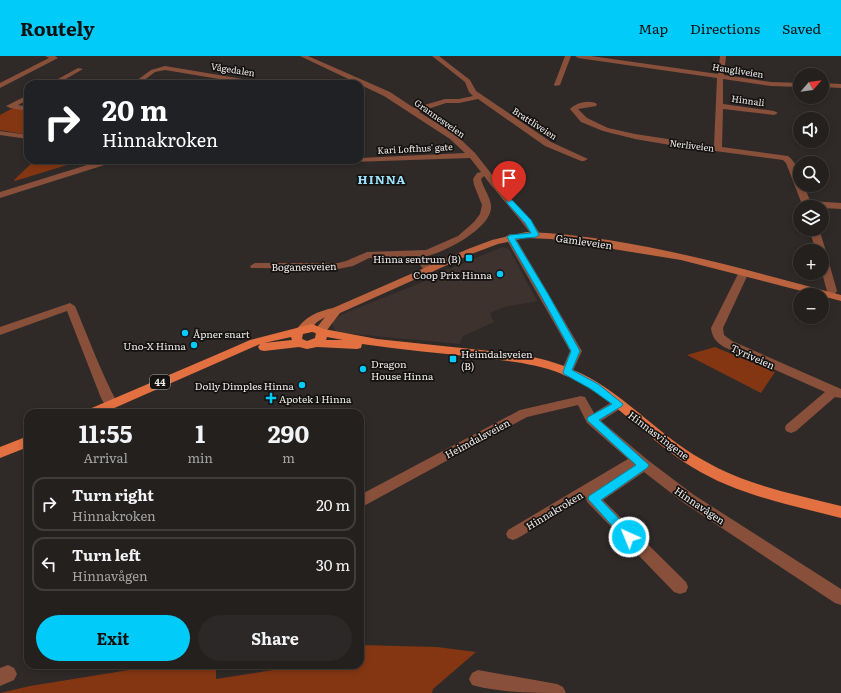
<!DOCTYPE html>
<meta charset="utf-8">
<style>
:root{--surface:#23201e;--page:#2b2827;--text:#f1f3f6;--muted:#a3a3a4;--line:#403e3c;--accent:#01cbf9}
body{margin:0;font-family:Literata,serif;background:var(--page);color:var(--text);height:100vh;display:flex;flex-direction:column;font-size:15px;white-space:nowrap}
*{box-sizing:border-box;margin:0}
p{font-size:13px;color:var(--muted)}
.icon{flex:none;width:22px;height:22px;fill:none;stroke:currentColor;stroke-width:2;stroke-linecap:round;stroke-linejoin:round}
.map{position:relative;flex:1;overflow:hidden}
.side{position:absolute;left:24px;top:353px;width:340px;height:260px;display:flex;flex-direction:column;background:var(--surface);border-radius:12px;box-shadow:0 2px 6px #0003,0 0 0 1px var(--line)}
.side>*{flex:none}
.hud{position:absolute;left:24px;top:24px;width:340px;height:84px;border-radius:12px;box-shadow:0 2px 6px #0003,0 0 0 1px var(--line);background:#202124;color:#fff;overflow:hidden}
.needle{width:26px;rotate:62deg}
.controls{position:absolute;left:793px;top:12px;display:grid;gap:8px}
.controls a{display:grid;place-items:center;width:36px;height:36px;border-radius:50%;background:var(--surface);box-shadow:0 2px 6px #0003,0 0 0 1px var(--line);font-size:20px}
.pin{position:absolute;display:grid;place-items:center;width:34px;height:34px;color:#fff;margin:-41px -17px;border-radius:50% 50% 50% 0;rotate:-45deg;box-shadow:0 0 4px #0007}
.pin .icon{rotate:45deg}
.me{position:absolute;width:44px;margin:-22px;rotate:316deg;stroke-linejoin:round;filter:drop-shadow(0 0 3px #0008)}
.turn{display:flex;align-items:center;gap:14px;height:84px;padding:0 12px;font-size:18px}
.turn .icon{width:52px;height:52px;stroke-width:2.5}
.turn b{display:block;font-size:28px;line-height:34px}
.eta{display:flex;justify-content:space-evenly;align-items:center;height:68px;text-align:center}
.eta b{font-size:24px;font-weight:700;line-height:28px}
.action{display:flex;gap:8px;margin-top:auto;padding:8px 12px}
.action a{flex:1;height:46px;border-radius:24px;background:var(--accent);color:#111;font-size:16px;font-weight:700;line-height:46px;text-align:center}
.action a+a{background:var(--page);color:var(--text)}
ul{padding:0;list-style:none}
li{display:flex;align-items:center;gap:12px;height:54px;margin:0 8px 6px;padding:0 4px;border:2px solid var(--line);border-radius:12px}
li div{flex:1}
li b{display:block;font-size:15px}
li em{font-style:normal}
header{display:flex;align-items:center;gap:24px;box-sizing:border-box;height:56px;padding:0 20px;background:var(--accent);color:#111}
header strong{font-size:19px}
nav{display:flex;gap:22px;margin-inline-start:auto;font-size:14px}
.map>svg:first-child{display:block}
.built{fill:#3e322e}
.green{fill:#843612}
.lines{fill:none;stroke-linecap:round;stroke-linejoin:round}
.street{fill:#88503b;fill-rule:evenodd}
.secondary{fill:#bb633f;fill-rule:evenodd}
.primary{fill:#e27041;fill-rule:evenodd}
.route{fill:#01cbf9;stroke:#0184a2}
.poi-dot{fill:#01cbf9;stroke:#151312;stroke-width:1.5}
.labels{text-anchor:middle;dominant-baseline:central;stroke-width:3.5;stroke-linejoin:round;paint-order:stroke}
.far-street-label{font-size:9px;fill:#efebea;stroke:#151312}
.shield{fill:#151312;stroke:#aeaaa9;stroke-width:1}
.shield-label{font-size:9px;font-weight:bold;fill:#efebea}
.street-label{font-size:10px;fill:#efebea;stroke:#151312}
.poi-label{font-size:10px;fill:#efebea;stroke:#151312;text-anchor:end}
.far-district-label{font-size:12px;font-weight:bold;letter-spacing:1px;fill:#9be3fd;stroke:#151312}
</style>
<header>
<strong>Routely</strong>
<nav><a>Map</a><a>Directions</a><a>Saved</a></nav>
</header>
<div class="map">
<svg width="841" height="637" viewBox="0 0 841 637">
<rect width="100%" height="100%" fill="#2f2a28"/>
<!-- built -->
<polygon class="built" points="502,191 509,193 537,245 504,251 490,257 494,266 463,280 460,288 343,277 336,275 333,270 333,266 336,262 345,257 433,222 445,215"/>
<!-- green -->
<g class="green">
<polygon points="13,52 28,54 28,79 0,74 0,59"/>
<polygon points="35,104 83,104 15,125 14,124"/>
<polygon points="715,291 775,316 761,337 687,299"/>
<polygon points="360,589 437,591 476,596 433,633 432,637 0,637 30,630 160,609 216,609 216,623 306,609 360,609"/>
</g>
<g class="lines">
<!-- street -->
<g class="street">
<polygon points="45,0 55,0 58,2 0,32 0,27 49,2"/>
<path d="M 300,0 L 308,0 L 390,36 L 414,52 L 445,43 L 459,43 L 473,40 L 469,36 L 465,26 L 432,0 L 439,0 L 470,24 L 476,35 L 482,39 L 551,86 L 588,103 L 584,105 L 581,105 L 545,90 L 478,43 L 459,47 L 446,47 L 419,56 L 456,79 L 475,97 L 512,144 L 531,164 L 541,179 L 539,181 L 533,181 C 518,160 500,141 484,120 L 481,123 C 483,132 490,140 491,149 C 494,171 445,196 427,200 L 427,204 L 434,214 L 433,216 L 425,216 L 417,204 L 417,200 L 369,202 L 353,210 L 338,213 L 251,212 L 250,210 L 255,207 L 338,207 L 346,205 L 367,196 L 426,194 L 458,180 L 474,166 L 480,158 L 482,149 L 474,129 L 473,123 L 477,117 L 481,116 L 470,102 L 263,109 L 192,106 L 191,104 L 360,104 L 360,102 L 465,97 L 450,83 L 384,40 Z"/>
<polygon points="565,0 571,0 560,29 555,30 554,29"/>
<path d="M 575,0 L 591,0 L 718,18 L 720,0 L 726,0 L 724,19 L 771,26 L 800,27 L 800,31 L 771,30 L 723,23 L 723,48 L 774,55 L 778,57 L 774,59 L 723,53 L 722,91 L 788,100 C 797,107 800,118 800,129 L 804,129 L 810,145 L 841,147 L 841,153 L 803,151 L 786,107 L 783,104 L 670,89 L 635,83 L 603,75 L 581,66 L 570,53 C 575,47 590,43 597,48 L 596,50 L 578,53 L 587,62 L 608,72 L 635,78 L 714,90 L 717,22 L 578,2 Z"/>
<polygon points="165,10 261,26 264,28 249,28 165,14 155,16 139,28 132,28 151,14"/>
<polygon points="78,12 83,13 57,28 49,28"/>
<polygon points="822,27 841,28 841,32 822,31"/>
<polygon points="28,39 28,44 18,49 28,51 28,55 10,52 6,50"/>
<polygon points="0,75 28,79 28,83 0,79"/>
<polygon points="103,104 115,104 114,106 0,142 0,136"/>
<polygon points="809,173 819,173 826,195 823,197 827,200 837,235 833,241 825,241 824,239 827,235 822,217 822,195 816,195"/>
<polygon points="510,178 515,181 582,295 571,319 567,320 563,319 561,316 570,295 505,181"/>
<path d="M 744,213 L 749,216 L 723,272 L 724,279 L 732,285 L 841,333 L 841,342 L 835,341 L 796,375 L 791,377 L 786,375 L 785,372 L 786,369 L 825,336 L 724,291 C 716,286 712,281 711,272 L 739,216 Z"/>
<path d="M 70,247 L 75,250 C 89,283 101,317 118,348 L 116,351 C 108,354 105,349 101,342 L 67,255 L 0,279 L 0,271 Z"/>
<path d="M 581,340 L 585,341 L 594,357 C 603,352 614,342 623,345 L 625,348 L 623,351 L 601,365 L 649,405 L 694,439 L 841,533 L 841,549 L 835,547 L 684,447 L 644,416 L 603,444 L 686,526 L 688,531 L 686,536 L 680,538 L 674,536 L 588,447 L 586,443 L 587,441 L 518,482 L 513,484 L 508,482 L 506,478 L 508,474 L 628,403 L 587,367 L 578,349 L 527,361 L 360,452 L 360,439 L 520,354 Z"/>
<polygon points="8,609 14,612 17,618 14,624 0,630 0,612"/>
<path d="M 478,614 L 557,628 L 563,631 L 566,637 C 535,637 501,637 472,629 L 469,623 L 472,617 Z"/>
</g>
<!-- secondary -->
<path class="secondary" d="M 526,176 C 633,180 738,212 841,239 L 841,245 L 822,240 L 822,239 L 817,239 L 681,204 L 551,183 L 526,182 L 498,188 L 474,197 L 340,257 L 324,278 L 316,278 L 314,275 L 325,261 L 317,266 L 306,277 L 298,277 L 296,274 C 305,261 318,255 333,252 L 468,193 L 492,184 Z"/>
<!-- primary -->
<g class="primary">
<path d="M 312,268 L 324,273 L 377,283 L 509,297 C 530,300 551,304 571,313 C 621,333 656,378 703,404 C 745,429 794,438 841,450 L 841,462 C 791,449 737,439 692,411 C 647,384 612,339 562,318 C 537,308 509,305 482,302 C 442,297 402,294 362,288 L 361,292 L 357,293 L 317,291 L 307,293 L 299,291 L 264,295 L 260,294 L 258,291 L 260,288 L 103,357 L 85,357 L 87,354 L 225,295 L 250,284 ZM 312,276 L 316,277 L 315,282 L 307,285 L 302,283 L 303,278 ZM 291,281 L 292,284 L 264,287 ZM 327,281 L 343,284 L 326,284 Z"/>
<polygon points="28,380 28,391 0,402 0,391"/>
</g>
</g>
<!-- route -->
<polygon class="route" points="507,144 512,144 531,164 539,179 536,181 515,183 548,238 580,295 572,314 598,328 623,348 622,350 599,364 649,409 647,412 601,444 633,477 635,481 633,484 629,486 625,484 588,443 589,440 636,409 587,364 588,361 612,348 591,333 564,318 563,316 571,295 540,238 507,181 510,179 531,177 525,167 507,147"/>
<!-- markers -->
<g class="poi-dot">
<rect x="465" y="198" width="8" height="8" rx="2"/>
<circle cx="500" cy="218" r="4"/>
<circle cx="185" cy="277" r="4"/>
<circle cx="194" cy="289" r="4"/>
<rect x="449" y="299" width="8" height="8" rx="2"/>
<circle cx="363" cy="313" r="4"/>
<circle cx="302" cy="329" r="4"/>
<path d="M269 336h4v4h4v4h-4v4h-4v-4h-4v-4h4z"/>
</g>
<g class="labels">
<!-- far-street labels -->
<g class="far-street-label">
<text transform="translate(233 13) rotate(9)">Vågedalen</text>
<text transform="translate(738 14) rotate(9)">Haugliveien</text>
<text transform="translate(748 44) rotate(8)">Hinnali</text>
<text transform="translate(440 62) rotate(35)">Grannesveien</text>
<text transform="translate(535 67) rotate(33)">Brattliveien</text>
<text transform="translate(692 89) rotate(7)">Nerliveien</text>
<text transform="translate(415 92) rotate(-3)">Kari Lofthus' gate</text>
</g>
<!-- shield labels -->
<rect class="shield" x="150" y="319" width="20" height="14" rx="3"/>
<g class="shield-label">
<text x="160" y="326">44</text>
</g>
<!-- street labels -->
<g class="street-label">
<text transform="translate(584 185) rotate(8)">Gamleveien</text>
<text transform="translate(304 210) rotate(-1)">Boganesveien</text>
<text transform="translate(753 300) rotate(24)">Tyriveien</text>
<text transform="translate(659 379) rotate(37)">Hinnasvingene</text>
<text transform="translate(477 382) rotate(-28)">Heimdalsveien</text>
<text transform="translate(700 449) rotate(34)">Hinnavågen</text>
<text transform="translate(554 454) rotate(-31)">Hinnakroken</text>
</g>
<!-- poi labels -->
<g class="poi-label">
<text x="461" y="202">Hinna sentrum (B)</text>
<text x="492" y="218">Coop Prix Hinna</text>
<text x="193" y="277" text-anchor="start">Åpner snart</text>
<text x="186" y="289">Uno-X Hinna</text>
<text x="461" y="297" text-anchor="start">Heimdalsveien<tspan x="461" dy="12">(B)</tspan></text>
<text x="371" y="307" text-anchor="start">Dragon<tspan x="371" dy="12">House Hinna</tspan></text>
<text x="294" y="329">Dolly Dimples Hinna</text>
<text x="279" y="342" text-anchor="start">Apotek 1 Hinna</text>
</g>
<!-- far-district labels -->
<g class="far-district-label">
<text x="382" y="123">HINNA</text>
</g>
</g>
</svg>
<div class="controls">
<a><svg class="needle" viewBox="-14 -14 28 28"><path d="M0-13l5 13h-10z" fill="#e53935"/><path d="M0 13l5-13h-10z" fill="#a3a3a4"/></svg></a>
<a><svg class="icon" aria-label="sound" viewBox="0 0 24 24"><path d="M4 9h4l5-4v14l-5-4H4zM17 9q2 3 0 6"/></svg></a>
<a><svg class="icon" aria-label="search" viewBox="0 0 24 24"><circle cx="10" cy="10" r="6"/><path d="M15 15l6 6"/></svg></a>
<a><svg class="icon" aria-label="layers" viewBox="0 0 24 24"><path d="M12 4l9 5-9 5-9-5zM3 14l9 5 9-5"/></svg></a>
<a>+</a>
<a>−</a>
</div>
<div class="pin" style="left:509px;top:146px;background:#d93025"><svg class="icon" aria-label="arrive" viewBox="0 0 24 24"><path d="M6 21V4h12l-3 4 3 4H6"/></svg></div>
<svg class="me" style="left:629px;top:481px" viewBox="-20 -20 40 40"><circle r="17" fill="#01cbf9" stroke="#fff" stroke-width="3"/><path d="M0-11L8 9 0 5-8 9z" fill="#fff"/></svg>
<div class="hud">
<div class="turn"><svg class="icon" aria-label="right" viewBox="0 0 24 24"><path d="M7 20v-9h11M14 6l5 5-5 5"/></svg><div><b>20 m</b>Hinnakroken</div></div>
</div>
<section class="side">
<div class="eta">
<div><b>11:55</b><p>Arrival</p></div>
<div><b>1</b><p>min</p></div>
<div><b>290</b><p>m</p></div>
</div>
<ul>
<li><svg class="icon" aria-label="right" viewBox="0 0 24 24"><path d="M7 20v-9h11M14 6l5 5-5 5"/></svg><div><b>Turn right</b><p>Hinnakroken</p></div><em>20 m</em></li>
<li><svg class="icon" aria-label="left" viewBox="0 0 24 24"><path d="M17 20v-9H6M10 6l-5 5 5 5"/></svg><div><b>Turn left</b><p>Hinnavågen</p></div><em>30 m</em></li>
</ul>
<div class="action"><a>Exit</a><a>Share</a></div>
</section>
</div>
